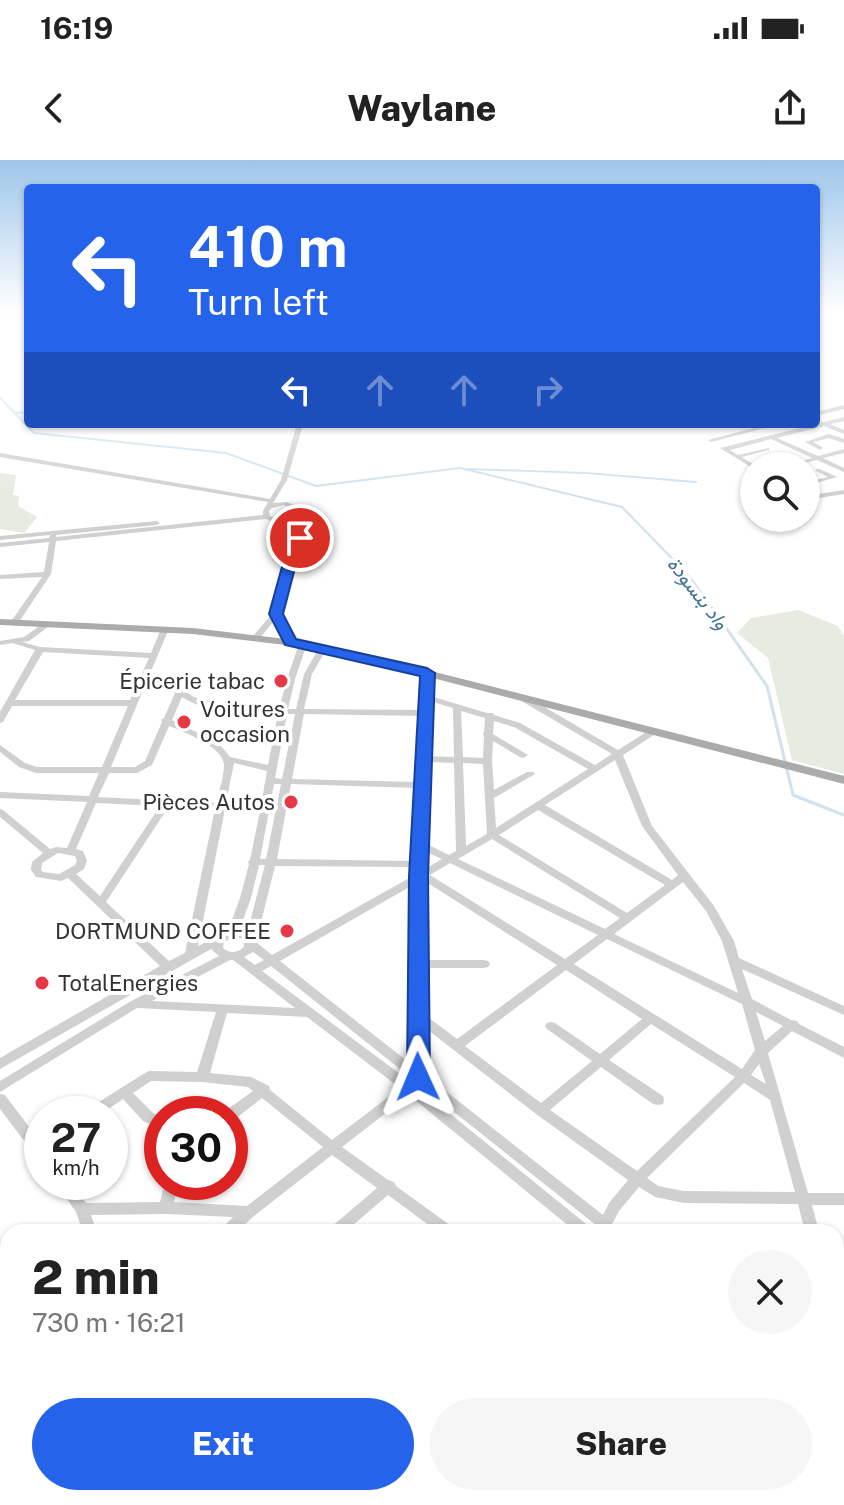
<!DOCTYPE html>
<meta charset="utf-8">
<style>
:root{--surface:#fff;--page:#f6f6f6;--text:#222;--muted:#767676;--accent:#2563eb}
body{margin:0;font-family:"Public Sans",Vazirmatn,sans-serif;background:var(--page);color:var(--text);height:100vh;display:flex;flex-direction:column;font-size:30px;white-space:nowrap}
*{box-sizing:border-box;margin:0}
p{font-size:26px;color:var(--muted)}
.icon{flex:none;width:44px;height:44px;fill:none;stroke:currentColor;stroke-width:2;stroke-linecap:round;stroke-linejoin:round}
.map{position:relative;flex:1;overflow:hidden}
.details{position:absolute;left:0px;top:1064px;width:844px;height:282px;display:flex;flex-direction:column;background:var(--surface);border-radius:24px 24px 0 0;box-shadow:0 2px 6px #0004}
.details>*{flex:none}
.guide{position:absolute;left:24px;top:24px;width:796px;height:244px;border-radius:8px;box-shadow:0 2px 6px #0004;background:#2563eb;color:#fff;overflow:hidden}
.controls{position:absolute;left:740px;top:292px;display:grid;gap:16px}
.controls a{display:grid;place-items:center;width:80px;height:80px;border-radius:50%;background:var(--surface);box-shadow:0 2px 6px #0004;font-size:40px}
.speed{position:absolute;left:24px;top:936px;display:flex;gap:16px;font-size:40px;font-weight:700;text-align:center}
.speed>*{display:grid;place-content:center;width:104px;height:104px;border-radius:50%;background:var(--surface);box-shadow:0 2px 6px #0004;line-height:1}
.speed small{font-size:20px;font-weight:400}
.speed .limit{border:12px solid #d22;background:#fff;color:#111}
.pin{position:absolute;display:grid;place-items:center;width:68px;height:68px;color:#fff;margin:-34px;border:4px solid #fff;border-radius:50%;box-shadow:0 2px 8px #0007}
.me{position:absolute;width:88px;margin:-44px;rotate:359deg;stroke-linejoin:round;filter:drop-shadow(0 0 6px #0008)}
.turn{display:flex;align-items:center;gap:28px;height:168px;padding:0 32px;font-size:36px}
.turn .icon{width:104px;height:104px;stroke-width:2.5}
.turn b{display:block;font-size:56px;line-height:68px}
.lanes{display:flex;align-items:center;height:76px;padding:0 32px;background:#0003;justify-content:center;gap:40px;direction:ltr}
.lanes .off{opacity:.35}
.round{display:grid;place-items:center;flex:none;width:84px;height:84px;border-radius:42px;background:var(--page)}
.overview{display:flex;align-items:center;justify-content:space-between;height:136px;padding:0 32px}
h1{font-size:48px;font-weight:800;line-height:60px}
.action{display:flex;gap:16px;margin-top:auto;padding:16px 32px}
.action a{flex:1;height:92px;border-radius:48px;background:var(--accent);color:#fff;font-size:32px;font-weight:800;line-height:92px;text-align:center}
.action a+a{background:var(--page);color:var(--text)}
.status{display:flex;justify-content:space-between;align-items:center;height:56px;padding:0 40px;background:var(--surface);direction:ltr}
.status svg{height:22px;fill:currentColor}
header{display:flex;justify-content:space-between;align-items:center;height:104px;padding:0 32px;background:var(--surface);font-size:36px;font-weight:800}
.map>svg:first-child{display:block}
.green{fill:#e6ecdf}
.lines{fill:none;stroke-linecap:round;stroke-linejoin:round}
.stream-far1{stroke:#cfe2ee;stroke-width:2}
.stream{stroke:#cfe2ee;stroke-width:3}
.minor{fill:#d0d0d0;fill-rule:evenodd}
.major{fill:#ababab;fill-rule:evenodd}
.route{fill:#2563eb;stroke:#184099;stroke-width:2}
.poi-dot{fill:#e63946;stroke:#fff;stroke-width:3}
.labels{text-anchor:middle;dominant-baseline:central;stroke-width:8;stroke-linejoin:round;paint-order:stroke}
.far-water-label{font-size:20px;font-style:italic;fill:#3f7597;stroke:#fff}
.poi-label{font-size:22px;fill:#333;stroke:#fff;text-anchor:end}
</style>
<div class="status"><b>16:19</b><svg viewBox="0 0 49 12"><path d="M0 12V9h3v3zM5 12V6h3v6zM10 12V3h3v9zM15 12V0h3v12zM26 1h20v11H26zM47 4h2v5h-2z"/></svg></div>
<header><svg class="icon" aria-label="back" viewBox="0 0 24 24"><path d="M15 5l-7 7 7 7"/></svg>Waylane<svg class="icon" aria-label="share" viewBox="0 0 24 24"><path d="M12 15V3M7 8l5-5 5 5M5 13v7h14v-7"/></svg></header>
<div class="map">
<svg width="844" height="1345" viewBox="0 0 844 1345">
<rect width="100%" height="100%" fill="#fff"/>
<!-- green -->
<g class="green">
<polygon points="0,313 16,315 13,335 19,336 18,346 37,357 24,373 0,369"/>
<polygon points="798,450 838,466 844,476 844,614 792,600 768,498 737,473 751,458"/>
</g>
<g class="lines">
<!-- stream-far1 -->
<g class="stream-far1">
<polyline points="0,238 34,273 226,293 316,326 460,308 622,347 690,417 714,450"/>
<polyline points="16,253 28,252"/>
<polyline points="468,309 586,313 696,322"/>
</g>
<!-- stream -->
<polyline class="stream" points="712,448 767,526 793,635 844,655"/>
<!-- minor -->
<g class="minor">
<rect x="0" y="154" width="28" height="2"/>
<polygon points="844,245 844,249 816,256 816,252"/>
<polygon points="844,257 844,261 830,264 844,270 844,274 824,266 777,278 818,296 844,289 844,293 823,298 844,308 844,312 817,300 794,306 784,306 812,298 771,279 730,290 738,295 769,288 769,290 742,297 753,304 784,294 787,296 754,306 754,309 720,288"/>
<path d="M 297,264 L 303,264 L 287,320 L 273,343 L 287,342 L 306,350 L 310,357 L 297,385 L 280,454 L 295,482 L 294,484 L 288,484 L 275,460 L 259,479 L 253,479 L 252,477 L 272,454 L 291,385 L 299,367 L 288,369 L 266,359 L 56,381 L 51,414 L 17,465 L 11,465 L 10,463 L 42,417 L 0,419 L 0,415 L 44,412 L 49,382 L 0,387 L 0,383 L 49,378 L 50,375 L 0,380 L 0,376 L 157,361 L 160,363 L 157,365 L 56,375 L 56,377 L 263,355 L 263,351 L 268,342 L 0,297 L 0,293 L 270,339 L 281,320 ZM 284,345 L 301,352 L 304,357 L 301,362 L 289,365 L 270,356 L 269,351 L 272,348 Z"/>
<polygon points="770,264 780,264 711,282 708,280"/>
<polygon points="829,274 844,279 844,283 829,278 813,282 822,287 822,289 820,290 805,282"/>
<polygon points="816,309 820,309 837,317 806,326 806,322 828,317 816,311"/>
<polygon points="844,330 844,334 806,340 806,336"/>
<path d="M 45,462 L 48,462 L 52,464 L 29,481 L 22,482 L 40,487 L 151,493 L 161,469 L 165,467 L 168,467 L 169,469 L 151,511 L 194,537 L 229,548 L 279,549 L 287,519 L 299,484 L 303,482 L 307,484 L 295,519 L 288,549 L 296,549 L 304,514 L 319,488 L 323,486 L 327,488 L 312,514 L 304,549 L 421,550 L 423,513 L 427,511 L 431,513 L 430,536 L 487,553 L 493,553 L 494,555 L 520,563 L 595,605 L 612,594 L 518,539 L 517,537 L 518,535 L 524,535 L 618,590 L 651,569 L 657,569 L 658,571 L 657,573 L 623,595 L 652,666 L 714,746 L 734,781 L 739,798 L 844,846 L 844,855 L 742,809 L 752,839 L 791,860 L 797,861 L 799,864 L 844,887 L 844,898 L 792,871 L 768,893 L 808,1033 L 844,1033 L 844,1045 L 812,1045 L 819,1072 L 805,1072 L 798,1044 L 684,1043 L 655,1037 L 639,1027 L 619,1051 L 608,1072 L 594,1072 L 597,1066 L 419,924 L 417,927 L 591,1068 L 593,1072 L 576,1072 L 409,935 L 342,987 L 388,1020 L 394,1022 L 396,1026 L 454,1068 L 456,1072 L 438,1072 L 388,1035 L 345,1072 L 328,1072 L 330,1068 L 377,1028 L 332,995 L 254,1056 L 237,1072 L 220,1072 L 222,1068 L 233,1057 L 166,1054 L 91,1055 L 97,1072 L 83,1072 L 76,1052 L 55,1022 L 70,1022 L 86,1043 L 160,1042 L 165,1022 L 179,1022 L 174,1042 L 247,1046 L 323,987 L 262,938 L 235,959 L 230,960 L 230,954 L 224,954 L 225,951 L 253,931 L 248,927 L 202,922 L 151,921 L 133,933 L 153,953 L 162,958 L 162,969 L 143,961 L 123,939 L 101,954 L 84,954 L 86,950 L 145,913 L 149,911 L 197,912 L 216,852 L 137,848 L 0,932 L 0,921 L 131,841 L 219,796 L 211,789 L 0,909 L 0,898 L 160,806 L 68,718 L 61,721 L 36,717 L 31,710 L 32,702 L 43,693 L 0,657 L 0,649 L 3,650 L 50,689 L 56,687 L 67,688 L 87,642 L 0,638 L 0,632 L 89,636 L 99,613 L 36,613 L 19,607 L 0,592 L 0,585 L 25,603 L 37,607 L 102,607 L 128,546 L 12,546 L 3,562 L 0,563 L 0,552 L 35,490 L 12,483 L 0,485 L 0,481 L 24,477 ZM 43,492 L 149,498 L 130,540 L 15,540 ZM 149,516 L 175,533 L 164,558 L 161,560 L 162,562 L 145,601 L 135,607 L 111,607 ZM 182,537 C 211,555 245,554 278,554 L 268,605 L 230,597 L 222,587 L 214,581 L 172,560 ZM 430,541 L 453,548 L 454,597 L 428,596 ZM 461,551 L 485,558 L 484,572 L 483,574 L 484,576 L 483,598 L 463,597 ZM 287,554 L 295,554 L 282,619 L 275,618 ZM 304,554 L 421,556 L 417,622 L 292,619 ZM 494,561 L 514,567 L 588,609 L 496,668 L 494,638 L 535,614 L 533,612 L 527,612 L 494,630 L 492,601 L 493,581 L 520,597 L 523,598 L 528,595 L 493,574 ZM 169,566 C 184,572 224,587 224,605 C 224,617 219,631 216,643 L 98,637 L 109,613 L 137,613 L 152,605 ZM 615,600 L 642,666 L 678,715 L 672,720 L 545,645 ZM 428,602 L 454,603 L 456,691 L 449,695 L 425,683 ZM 234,603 L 267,611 L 261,645 L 226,643 ZM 463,603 L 483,604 L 487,674 L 466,686 ZM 274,624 L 281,624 L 266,699 L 260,699 ZM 291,624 L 417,628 L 414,701 L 277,699 ZM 96,643 L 160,646 L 100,736 L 76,714 L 84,709 L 87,701 L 83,691 L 76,689 ZM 169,646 L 215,649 L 185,793 L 169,801 L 106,742 ZM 225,649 L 260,651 L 250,700 L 248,702 L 249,704 L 240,738 L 228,771 L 198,786 ZM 538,650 L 665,725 L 627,753 L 499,675 ZM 492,679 L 620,758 L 605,769 L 458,699 ZM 424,691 L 442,699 L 423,710 ZM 58,693 L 75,696 L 77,701 L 75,705 L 59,714 L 43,712 L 41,710 L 42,703 ZM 450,703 L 598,775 L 565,799 L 430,715 ZM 259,705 L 265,705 L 247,773 L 239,771 L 251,738 ZM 275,706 L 413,707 L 413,716 L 272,795 L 256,782 ZM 423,720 L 557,805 L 457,879 L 424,854 L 424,808 L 484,808 L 488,807 L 490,804 L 488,801 L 484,800 L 424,800 ZM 683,722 L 706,751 L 722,781 L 738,833 L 614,774 ZM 413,725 L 412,905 L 280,801 ZM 234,777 L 243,779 L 244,787 C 237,793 230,794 223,788 L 224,782 ZM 607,779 L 742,844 L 755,890 L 742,909 L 574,804 ZM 253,792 L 264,800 L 255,805 L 244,797 ZM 230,800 L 233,800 L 295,848 L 152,841 ZM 271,806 L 410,917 L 408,920 L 262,811 ZM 566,810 L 642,859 L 600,894 L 555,863 L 551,862 L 547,863 L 545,866 L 547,869 L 592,901 L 541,943 L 465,886 ZM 756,852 L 783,866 L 765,881 ZM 227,853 L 307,857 L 400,928 L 332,980 L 270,930 L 269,926 L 251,917 L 210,913 ZM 651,864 L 735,917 L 637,1011 L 550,950 L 601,907 L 653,944 L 658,945 L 663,944 L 664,940 L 663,936 L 609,900 ZM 424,867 L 536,954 L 628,1020 L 609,1043 L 603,1055 L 424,914 ZM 759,904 L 766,924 L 751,915 ZM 744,923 L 770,940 L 795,1032 L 684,1031 L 658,1026 L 647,1018 Z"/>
<polygon points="0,934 5,935 42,984 42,1000 37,998 0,949"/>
<rect x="836" y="1104" width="8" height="14"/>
<rect x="0" y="1109" width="8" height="14"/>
<polygon points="836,1152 841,1154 844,1161 844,1197 839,1195 836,1189"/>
<rect x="836" y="1309" width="8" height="16"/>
<polygon points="16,1338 34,1338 32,1345 14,1345"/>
<polygon points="155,1338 173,1338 171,1345 153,1345"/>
<polygon points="337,1338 355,1338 354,1345 336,1345"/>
<rect x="494" y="1338" width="18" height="7"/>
<polygon points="586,1338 604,1338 605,1345 587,1345"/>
<polygon points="672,1338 690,1338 691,1345 673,1345"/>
<polygon points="780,1338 798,1338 799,1345 781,1345"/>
</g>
<!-- major -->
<polygon class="major" points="0,459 193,468 303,481 431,511 844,616 844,624 425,516 303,487 193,474 0,465"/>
</g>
<!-- sky -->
<linearGradient id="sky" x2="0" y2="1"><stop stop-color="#9ec6ea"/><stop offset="0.45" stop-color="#fff"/><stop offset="1" stop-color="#fff" stop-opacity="0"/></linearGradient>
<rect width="844" height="339" fill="url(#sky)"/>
<!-- route -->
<polygon class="route" points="300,374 306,378 301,385 283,454 296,479 427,508 435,513 428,716 430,917 427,923 418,925 410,923 407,917 409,716 420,516 285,485 269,454 288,385"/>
<!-- markers -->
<g class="poi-dot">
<circle cx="281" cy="521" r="8"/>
<circle cx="184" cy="562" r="8"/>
<circle cx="291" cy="642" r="8"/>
<circle cx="287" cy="771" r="8"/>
<circle cx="42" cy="823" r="8"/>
</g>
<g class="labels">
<!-- far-water labels -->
<g class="far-water-label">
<text transform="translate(698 433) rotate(52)">واد بنسودة</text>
</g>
<!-- poi labels -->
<g class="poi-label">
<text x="265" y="521">Épicerie tabac</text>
<text x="200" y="549" text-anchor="start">Voitures<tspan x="200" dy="25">occasion</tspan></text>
<text x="275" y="642">Pièces Autos</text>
<text x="271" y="771">DORTMUND COFFEE</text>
<text x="58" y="823" text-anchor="start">TotalEnergies</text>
</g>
</g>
</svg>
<div class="controls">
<a><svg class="icon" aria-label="search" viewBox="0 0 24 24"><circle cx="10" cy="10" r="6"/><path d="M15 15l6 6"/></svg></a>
</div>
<div class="speed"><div>27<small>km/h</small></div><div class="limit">30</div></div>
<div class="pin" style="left:300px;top:378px;background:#d93025"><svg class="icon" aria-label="arrive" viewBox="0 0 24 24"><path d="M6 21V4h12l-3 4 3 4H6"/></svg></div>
<svg class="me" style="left:418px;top:917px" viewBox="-20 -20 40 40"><path d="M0-17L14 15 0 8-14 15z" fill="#2563eb" stroke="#fff" stroke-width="4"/></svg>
<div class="guide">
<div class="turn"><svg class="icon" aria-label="left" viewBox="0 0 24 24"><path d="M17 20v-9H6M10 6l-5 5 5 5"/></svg><div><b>410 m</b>Turn left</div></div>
<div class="lanes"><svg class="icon" aria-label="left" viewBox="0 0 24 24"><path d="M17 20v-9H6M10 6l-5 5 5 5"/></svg><svg class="icon off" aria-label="ahead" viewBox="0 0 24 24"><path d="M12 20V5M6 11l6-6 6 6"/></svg><svg class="icon off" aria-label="ahead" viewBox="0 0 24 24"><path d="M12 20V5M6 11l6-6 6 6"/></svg><svg class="icon off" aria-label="right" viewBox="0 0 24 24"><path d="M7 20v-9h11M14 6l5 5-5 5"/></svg></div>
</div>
<section class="details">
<div class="overview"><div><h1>2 min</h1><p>730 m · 16:21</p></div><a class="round"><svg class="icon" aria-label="close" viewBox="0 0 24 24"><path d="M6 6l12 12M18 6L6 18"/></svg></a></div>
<div class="action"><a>Exit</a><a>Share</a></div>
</section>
</div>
